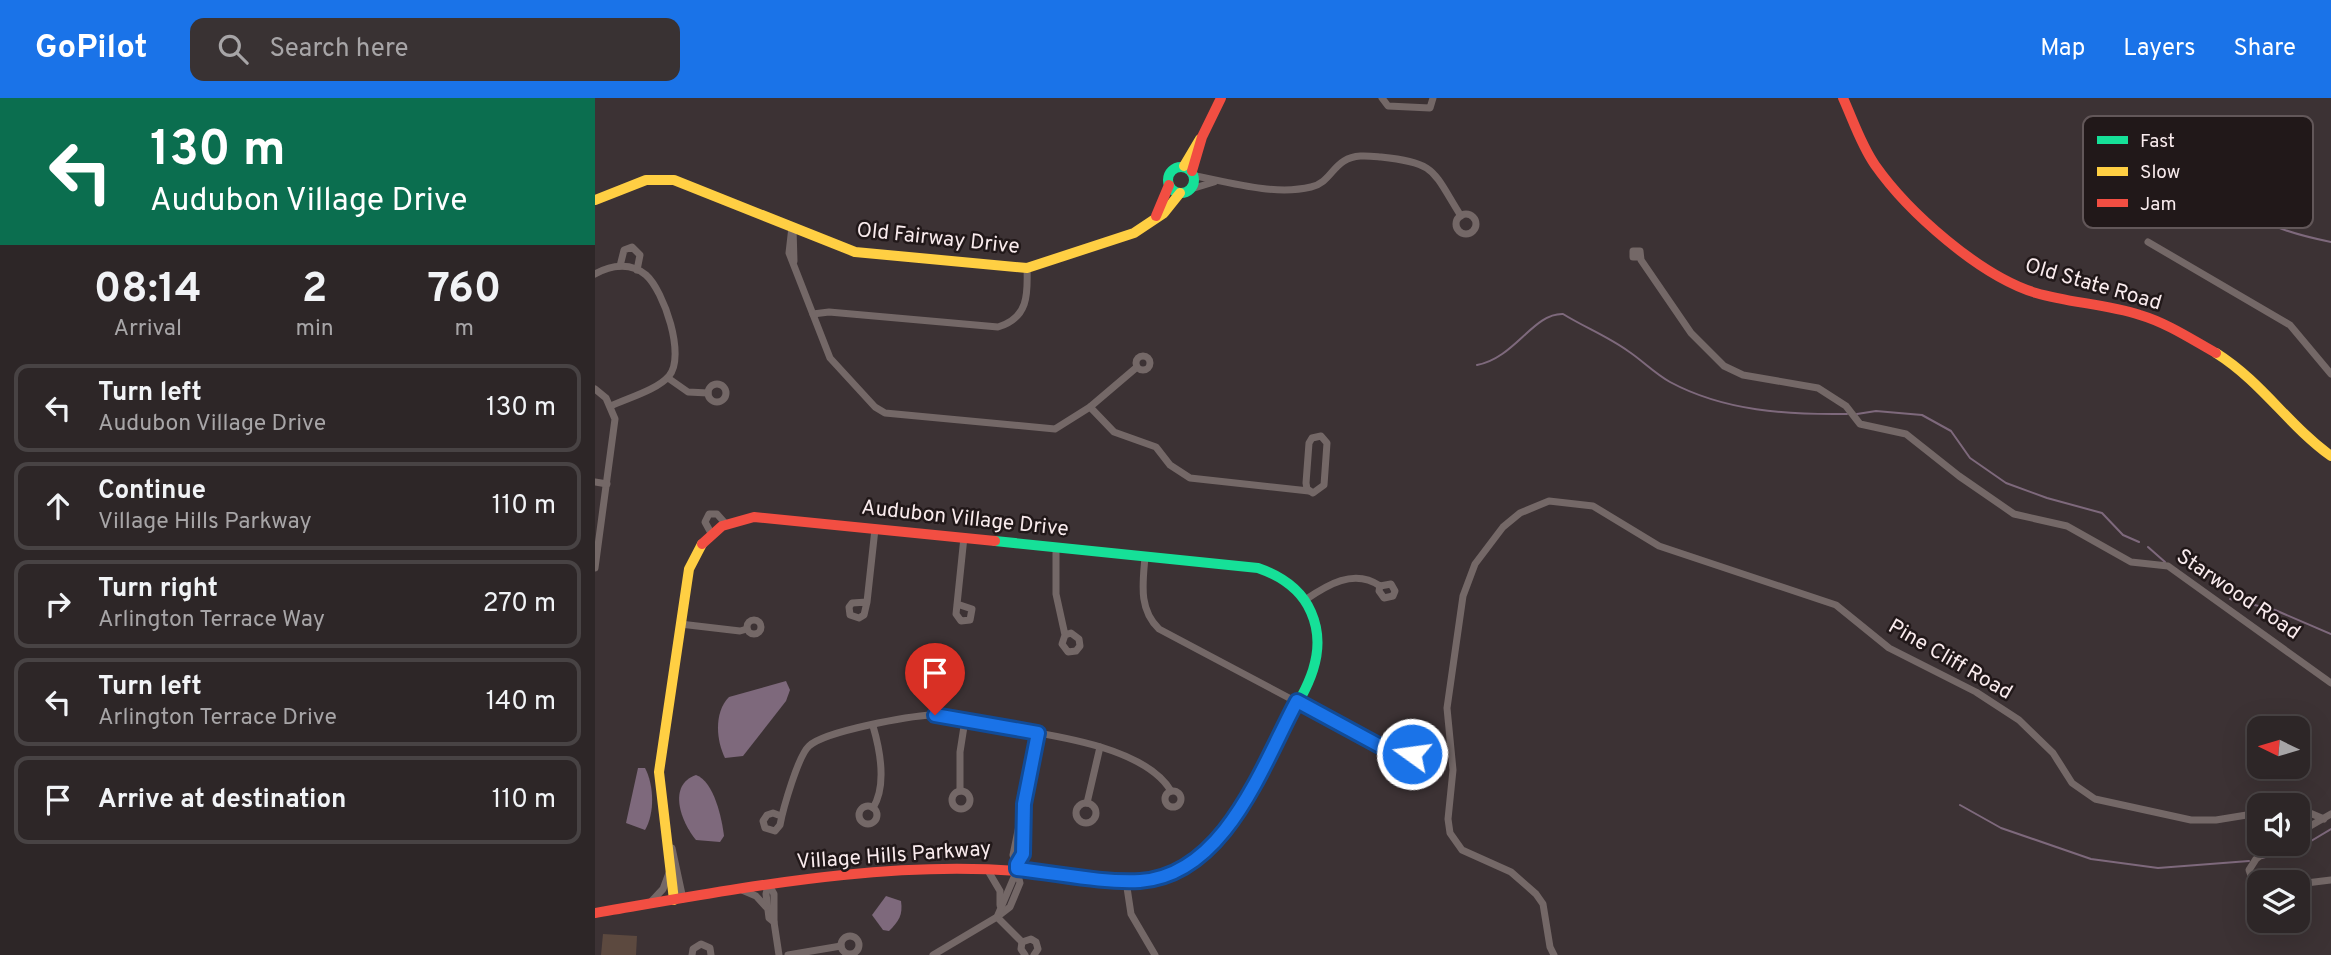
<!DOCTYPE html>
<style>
:root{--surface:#2d2627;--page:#393233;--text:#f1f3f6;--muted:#a7a5a7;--line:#484344;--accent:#1a73e8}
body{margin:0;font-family:Overpass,sans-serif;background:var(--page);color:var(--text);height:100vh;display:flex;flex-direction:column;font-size:26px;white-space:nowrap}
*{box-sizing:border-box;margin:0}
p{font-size:23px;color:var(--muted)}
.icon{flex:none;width:38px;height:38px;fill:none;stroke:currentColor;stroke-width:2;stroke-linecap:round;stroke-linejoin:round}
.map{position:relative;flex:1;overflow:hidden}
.panel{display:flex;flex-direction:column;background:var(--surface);width:595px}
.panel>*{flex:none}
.hud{background:#0b6e4f;color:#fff;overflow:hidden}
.needle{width:46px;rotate:275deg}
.tools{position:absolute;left:1652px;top:618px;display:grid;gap:14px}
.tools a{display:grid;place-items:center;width:63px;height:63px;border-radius:14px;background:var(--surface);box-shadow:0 7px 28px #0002,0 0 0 2px var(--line);font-size:35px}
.pin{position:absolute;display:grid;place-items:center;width:60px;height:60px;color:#fff;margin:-72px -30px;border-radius:50% 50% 50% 0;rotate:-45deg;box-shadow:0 0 7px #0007}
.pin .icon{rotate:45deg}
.me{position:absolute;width:77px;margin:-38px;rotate:284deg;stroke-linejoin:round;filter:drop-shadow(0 0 5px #0008)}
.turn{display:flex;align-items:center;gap:24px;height:147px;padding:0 35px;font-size:32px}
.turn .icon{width:91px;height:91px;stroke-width:2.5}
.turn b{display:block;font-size:49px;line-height:60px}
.eta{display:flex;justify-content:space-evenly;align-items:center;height:119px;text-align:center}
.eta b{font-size:42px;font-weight:700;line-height:49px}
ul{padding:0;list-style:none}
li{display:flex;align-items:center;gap:21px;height:88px;margin:0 14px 10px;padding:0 21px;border:4px solid var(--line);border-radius:14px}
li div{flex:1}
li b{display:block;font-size:26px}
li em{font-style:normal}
header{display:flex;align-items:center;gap:42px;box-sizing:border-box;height:98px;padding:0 35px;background:var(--accent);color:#fff}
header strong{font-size:33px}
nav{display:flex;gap:38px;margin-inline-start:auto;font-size:24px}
.search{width:490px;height:63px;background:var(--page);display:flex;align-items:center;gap:18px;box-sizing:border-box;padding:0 24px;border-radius:14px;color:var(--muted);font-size:26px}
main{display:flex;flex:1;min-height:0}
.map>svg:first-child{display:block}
.green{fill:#5c493f}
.water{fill:#7e697c}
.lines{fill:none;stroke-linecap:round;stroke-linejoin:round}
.stream{stroke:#7e697c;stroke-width:2}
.street{stroke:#746867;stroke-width:7}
.fast{stroke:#16e098;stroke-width:10}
.slow{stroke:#ffcf43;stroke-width:10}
.jam{stroke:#f24e42;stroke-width:10}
.route-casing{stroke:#114b97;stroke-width:18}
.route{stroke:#1a73e8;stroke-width:12}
.labels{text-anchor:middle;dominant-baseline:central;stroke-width:5;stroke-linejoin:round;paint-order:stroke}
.street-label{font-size:21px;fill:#f9ebed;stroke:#211819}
.key{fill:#211819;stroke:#625759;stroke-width:2}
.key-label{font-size:19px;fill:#f9ebed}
</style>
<header>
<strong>GoPilot</strong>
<div class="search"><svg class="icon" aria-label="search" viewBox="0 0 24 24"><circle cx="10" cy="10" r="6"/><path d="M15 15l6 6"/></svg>Search here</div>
<nav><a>Map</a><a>Layers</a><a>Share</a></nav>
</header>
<main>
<section class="panel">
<div class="hud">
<div class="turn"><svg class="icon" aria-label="left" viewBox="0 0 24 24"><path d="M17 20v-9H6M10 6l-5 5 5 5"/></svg><div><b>130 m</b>Audubon Village Drive</div></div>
</div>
<div class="eta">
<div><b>08:14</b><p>Arrival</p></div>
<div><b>2</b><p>min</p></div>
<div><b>760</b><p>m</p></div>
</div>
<ul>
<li><svg class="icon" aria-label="left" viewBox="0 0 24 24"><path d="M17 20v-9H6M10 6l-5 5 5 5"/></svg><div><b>Turn left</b><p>Audubon Village Drive</p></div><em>130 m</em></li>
<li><svg class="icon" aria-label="ahead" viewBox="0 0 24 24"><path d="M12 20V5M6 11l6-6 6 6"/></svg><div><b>Continue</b><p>Village Hills Parkway</p></div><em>110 m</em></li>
<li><svg class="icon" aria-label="right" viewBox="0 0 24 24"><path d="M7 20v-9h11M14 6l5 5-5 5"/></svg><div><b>Turn right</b><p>Arlington Terrace Way</p></div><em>270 m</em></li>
<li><svg class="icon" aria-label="left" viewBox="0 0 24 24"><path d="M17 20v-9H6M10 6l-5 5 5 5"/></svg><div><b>Turn left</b><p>Arlington Terrace Drive</p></div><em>140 m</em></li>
<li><svg class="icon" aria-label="arrive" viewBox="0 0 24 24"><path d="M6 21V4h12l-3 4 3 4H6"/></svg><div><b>Arrive at destination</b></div><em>110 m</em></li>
</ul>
</section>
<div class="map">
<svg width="1736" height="857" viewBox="0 0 1736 857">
<rect width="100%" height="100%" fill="#3c3234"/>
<!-- green -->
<polygon class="green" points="8,836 42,838 41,857 6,857"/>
<!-- water -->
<g class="water">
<path d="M 191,583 L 195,592 L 191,603 L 148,658 L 130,660 C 121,642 119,614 134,599 Z"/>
<path d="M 43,670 L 50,670 C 59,687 60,715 50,732 L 31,725 Z"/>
<path d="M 101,677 C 119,683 127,721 129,738 L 125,744 L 101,742 C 86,724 72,687 101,677 Z"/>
<path d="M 291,798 L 306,803 C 308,817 304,823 294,833 L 288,832 L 277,817 Z"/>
</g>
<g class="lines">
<!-- stream -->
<g class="stream">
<path d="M 1511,38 C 1524,44 1539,47 1551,55 C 1580,72 1595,94 1630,103 L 1636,100 C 1660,126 1701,137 1736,144"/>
<path d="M 882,267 C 920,260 938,215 968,216 C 989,229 1012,238 1033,253 C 1048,263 1059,275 1075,284 C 1129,313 1192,317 1252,316"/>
<polyline points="1262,316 1281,313 1327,317 1356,333 1375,360 1411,385 1452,400 1507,415 1528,437 1544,444"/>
<polyline points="1553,449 1570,464"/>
<polyline points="1635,501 1680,512 1736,536"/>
<polyline points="1365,707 1406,730 1496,761 1563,770 1654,763"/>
<polyline points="1667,760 1706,749 1736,731"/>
</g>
<!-- street -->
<g class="street">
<polyline points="787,0 793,8 835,10 838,0"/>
<path d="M 600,78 C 636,84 679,98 716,89 C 733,85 736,71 749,63 C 760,56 774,58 786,59 C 842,65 837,72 866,118"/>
<polyline points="596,91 619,84"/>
<circle cx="871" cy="126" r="10"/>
<polyline points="197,129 194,155 235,260 280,309 290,315 460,331 495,309 542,269"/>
<polyline points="198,130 199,163"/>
<polyline points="1553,144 1695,227 1736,276"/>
<polyline points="1045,159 1038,159 1038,153 1045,153 1046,162 1096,235 1129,268 1148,277 1223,290 1251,308 1265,326 1311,336 1364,378 1419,416 1472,428 1536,464 1573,468 1736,585"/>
<polyline points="25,168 29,152 37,149 45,157 42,172"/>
<path d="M 0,176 C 16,167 36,164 51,177 C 69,193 91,258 74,278 C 62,292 33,300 16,308"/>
<path d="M 218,216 L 234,214 L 403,229 C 433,220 433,197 432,170"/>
<circle cx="548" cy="265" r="7"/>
<polyline points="73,280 93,294 113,295"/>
<circle cx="122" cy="295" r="9"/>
<polyline points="0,291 11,300 20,321 0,470"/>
<polyline points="495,309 519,334 561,349 575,367 595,380 714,393"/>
<polygon points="726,338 732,345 729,387 718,395 712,391 711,385 714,345 717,340"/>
<polyline points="0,384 12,386"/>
<polyline points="116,435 110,424 114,416 122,416 130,425"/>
<polyline points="461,450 461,496 470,537 467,546 473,554 481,553 485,548 484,541 476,535 470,537"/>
<path d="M 550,459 C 548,484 543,511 564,531 L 796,654 L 815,659 L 818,649 L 814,643 L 807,642 L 796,654"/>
<path d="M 710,502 C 732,487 759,470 785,488 L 784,493 L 789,500 L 798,498 L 800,493 L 796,486 L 785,488"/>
<polyline points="272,504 257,505 254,509 255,517 264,520 269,517 272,504 280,431"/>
<polyline points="362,506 377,511 375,522 366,523 361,516 369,439"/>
<circle cx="159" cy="529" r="7"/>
<polyline points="85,526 145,533 152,531"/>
<circle cx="578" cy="701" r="8"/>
<polyline points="365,693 365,654 370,622"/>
<circle cx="366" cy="702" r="9"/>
<polyline points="492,705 505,649"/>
<circle cx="491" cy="715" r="10"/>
<circle cx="273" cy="717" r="9"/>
<path d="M 278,710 C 292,687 285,652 278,628"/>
<polyline points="1703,710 1729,721"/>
<path d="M 186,718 L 178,715 L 172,717 L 168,723 L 170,730 L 180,733 L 185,727 C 188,711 203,658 214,648 C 230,633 314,618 338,617 C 358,617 381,624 401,628 C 449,636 549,647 576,693"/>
<polyline points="1703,735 1736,716"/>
<polyline points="77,750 88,801"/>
<polyline points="422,766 428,756 430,709"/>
<polyline points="392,771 405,793 405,807"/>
<polyline points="531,783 536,816 560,857"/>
<polyline points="1665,784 1657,780 1654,772 1661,761 1682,746"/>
<polyline points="1703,786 1736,782"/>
<polyline points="173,787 171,796 174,820 179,824 184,857"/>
<polyline points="174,787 179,796 179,824"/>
<polyline points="147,792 161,798 171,809"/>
<polyline points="54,806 68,791 74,775"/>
<circle cx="255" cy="847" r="9"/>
<polyline points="427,844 402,819 415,809 425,785 418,757 443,635"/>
<polyline points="427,844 436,841 441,844 443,851 439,857"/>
<polyline points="427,844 426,851 430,857"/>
<polyline points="97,857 98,851 106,846 115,850 116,857"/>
<polyline points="193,857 246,848"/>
<polyline points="338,857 402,819 422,772"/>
<polyline points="959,857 955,849 948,806 941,796 916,774 867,752 855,735 853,721 858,672 852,610 868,498 880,466 908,429 925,415 954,403 998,408 1064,448 1241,507 1294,550 1381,594 1424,622 1458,655 1477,685 1500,701 1596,722 1621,722 1664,715"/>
</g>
<!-- fast -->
<g class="fast">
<circle cx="586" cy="82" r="13"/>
<path d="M 400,443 L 663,470 C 686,478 706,491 716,514 C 739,566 696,611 674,655"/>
</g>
<!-- slow -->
<g class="slow">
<polyline points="589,68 605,41"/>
<polyline points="0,102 51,82 79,82 260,154 432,170 539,135 569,115 585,95"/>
<path d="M 1621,255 C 1667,284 1693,327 1736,358"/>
<path d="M 454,776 C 592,792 612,776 674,655"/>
<polyline points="79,802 64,674 94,471 107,446"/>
</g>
<!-- jam -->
<g class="jam">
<path d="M 1248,0 C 1258,22 1266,47 1280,67 C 1313,114 1385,178 1441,195 C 1475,205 1511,206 1545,217 C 1572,225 1596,241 1621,255"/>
<polyline points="597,73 607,39 626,0"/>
<polyline points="561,118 574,87"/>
<polyline points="107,446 127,428 159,419 400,443"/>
<path d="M 0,815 C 147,790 304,758 454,776"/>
</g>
</g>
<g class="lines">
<defs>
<path id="route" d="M 340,617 L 443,635 L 429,706 L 428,756 L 422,766 L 422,771 C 462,775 505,785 545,783 C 630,777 667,668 702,603 L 796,654 L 809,660 L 817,656"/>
</defs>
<!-- route casing -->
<use href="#route" class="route-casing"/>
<!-- route -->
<use href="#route" class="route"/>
</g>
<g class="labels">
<!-- street labels -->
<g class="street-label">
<text transform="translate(343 141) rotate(6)">Old Fairway Drive</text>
<text transform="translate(1498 187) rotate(16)">Old State Road</text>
<text transform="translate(370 421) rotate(6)">Audubon Village Drive</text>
<text transform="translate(1643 497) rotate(34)">Starwood Road</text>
<text transform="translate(1355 562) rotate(30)">Pine Cliff Road</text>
<text transform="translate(299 758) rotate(-4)">Village Hills Parkway</text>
</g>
</g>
<!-- legend -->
<rect x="1488" y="18" width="230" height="112" rx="10" class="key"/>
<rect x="1502" y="38" width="31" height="8" fill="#16e098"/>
<rect x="1502" y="69" width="31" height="9" fill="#ffcf43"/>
<rect x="1502" y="101" width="31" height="8" fill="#f24e42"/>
<g class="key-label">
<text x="1545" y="49">Fast</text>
<text x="1545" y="80">Slow</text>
<text x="1545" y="112">Jam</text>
</g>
</svg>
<div class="tools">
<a><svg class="needle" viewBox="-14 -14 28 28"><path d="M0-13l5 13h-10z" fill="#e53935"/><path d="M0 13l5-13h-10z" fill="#a7a5a7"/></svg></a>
<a><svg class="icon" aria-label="sound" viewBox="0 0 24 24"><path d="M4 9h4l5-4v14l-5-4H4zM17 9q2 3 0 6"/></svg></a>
<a><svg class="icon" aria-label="layers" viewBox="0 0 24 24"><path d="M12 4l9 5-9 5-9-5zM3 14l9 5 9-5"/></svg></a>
</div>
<div class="pin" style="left:340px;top:617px;background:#d93025"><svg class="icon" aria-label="arrive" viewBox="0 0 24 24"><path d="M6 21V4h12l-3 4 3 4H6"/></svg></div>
<svg class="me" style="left:817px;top:656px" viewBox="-20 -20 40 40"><circle r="17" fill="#1a73e8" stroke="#fff" stroke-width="3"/><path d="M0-11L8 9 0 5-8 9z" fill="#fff"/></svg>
</div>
</main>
